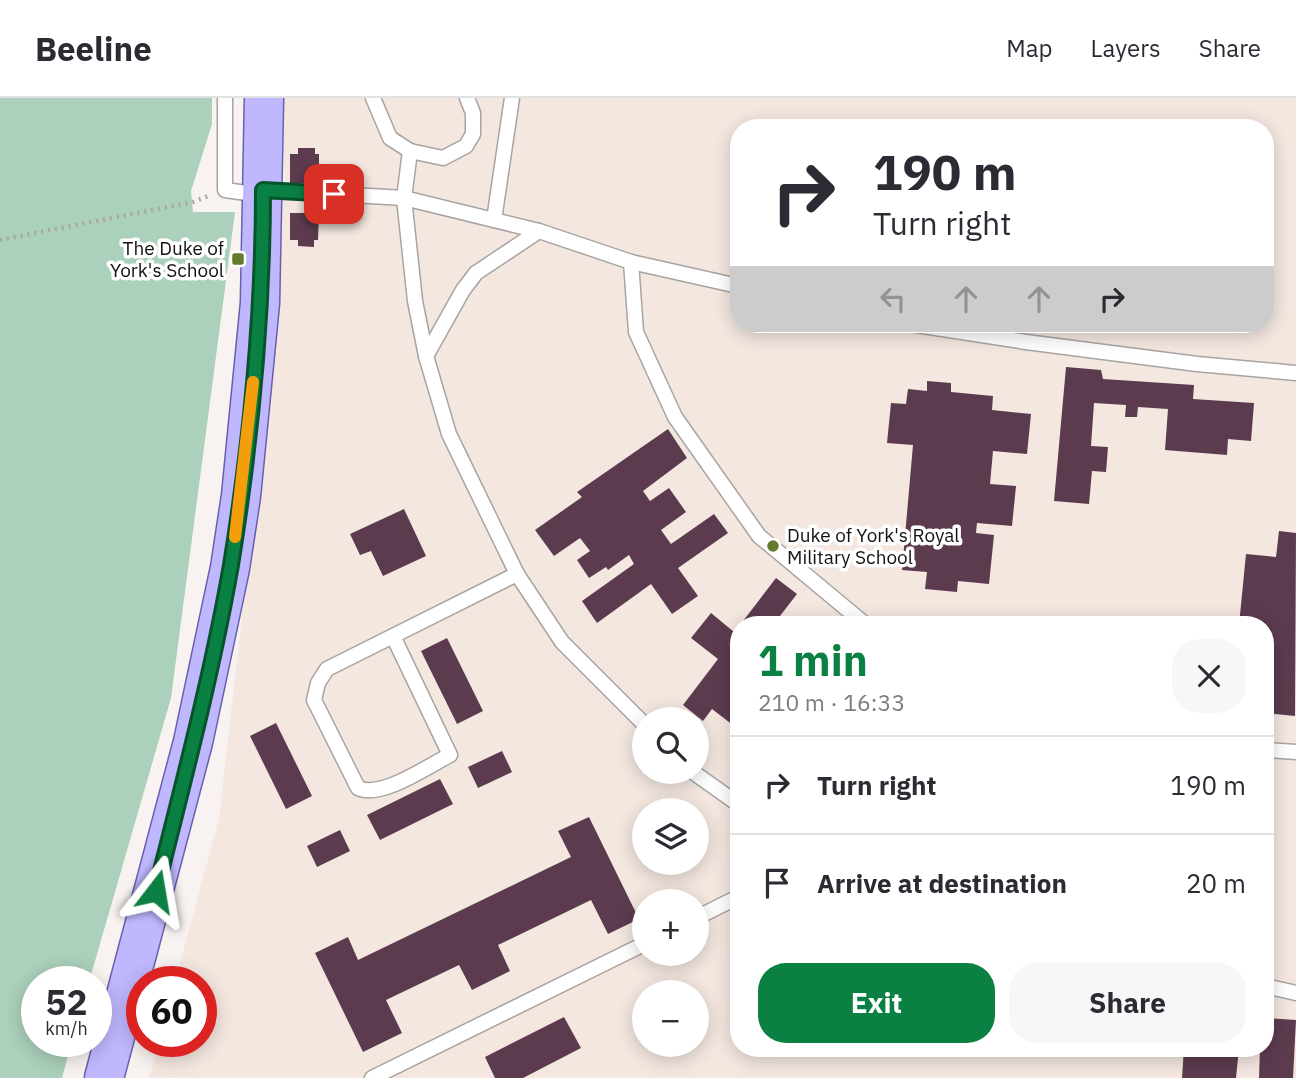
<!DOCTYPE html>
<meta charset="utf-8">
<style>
:root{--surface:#fff;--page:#f7f7f7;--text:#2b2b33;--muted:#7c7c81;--line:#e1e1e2;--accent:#0b8043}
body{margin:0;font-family:"IBM Plex Sans",sans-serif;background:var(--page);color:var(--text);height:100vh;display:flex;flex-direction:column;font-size:26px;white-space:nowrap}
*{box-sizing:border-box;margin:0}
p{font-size:23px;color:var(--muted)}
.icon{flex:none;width:38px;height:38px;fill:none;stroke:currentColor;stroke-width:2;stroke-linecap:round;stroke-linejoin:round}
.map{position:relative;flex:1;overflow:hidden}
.panel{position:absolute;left:730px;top:518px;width:544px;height:441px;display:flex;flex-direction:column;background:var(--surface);border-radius:28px;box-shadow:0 4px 18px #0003}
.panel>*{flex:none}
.guide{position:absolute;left:730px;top:21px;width:544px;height:214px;border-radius:28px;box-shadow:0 4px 18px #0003;background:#fff;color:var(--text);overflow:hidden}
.tools{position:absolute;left:632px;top:609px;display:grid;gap:14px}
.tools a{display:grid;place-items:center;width:77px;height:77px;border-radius:50%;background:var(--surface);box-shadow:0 4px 18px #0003;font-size:35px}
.speed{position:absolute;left:21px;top:868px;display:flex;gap:14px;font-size:35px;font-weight:700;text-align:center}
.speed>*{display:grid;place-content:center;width:91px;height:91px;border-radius:50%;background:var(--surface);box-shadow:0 4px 18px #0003;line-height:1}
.speed small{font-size:18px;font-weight:400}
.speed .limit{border:10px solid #d22;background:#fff;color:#111}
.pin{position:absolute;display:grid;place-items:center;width:60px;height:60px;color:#fff;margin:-30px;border-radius:14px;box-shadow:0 4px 10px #0006}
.me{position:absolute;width:77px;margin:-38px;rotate:14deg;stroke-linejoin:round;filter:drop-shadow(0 0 5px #0008)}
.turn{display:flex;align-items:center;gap:24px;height:147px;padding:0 28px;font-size:32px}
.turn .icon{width:91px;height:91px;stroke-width:2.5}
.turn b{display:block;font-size:49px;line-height:60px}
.lanes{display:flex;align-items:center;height:66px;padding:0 28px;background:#0003;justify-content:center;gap:35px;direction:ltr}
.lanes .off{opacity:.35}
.round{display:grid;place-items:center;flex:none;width:74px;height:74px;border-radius:28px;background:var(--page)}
.summary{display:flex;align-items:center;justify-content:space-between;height:119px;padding:0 28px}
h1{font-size:42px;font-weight:700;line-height:52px;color:var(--accent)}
.action{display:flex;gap:14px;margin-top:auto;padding:14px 28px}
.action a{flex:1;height:80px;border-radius:28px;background:var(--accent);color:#fff;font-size:28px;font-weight:700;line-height:80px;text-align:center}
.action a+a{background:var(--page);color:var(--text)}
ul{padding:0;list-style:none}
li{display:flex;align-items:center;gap:21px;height:98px;padding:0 28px;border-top:2px solid var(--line)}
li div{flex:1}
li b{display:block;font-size:26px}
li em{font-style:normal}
header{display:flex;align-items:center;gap:42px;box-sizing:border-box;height:98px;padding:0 35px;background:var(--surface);border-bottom:2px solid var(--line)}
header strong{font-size:33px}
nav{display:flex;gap:38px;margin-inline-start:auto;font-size:24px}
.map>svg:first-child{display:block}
.built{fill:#f4e7e0;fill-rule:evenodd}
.green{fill:#abd0bb}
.building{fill:#5d3b4f}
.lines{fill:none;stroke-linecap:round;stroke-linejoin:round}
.lane-casing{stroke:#a8a4a1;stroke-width:17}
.primary-casing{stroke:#6860ac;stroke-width:41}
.path{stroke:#aaa6a3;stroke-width:4.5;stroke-dasharray:2 5;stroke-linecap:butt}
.lane{stroke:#fff;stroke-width:14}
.primary{stroke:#bfb8ff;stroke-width:38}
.route-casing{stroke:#07532c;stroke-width:18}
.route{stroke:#0b8043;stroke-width:12}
.slow{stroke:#f59e0b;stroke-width:12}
.poi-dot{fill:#657b2c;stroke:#fff;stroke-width:2.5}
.labels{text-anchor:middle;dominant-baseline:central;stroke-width:7;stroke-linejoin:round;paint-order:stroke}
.poi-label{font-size:19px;fill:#151312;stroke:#fff;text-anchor:end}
</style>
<header>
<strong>Beeline</strong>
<nav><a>Map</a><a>Layers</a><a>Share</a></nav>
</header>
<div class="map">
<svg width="1296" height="980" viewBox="0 0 1296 980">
<rect width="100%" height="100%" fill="#f8f3f0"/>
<!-- built -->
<path class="built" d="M 281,0 L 1296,0 L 1296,980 L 149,980 L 159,943 L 201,943 L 201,884 L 175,884 L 219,720 L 259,369 L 278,122 L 285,84 ZM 738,30 L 1265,30 L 1265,226 L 738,226 ZM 738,527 L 1265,527 L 1265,950 L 738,950 ZM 644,621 L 696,621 L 696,674 L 644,674 ZM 644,712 L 696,712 L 696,765 L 644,765 ZM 644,803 L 696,803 L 696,856 L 644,856 ZM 644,894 L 696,894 L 696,947 L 644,947 Z"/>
<!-- green -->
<polygon class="green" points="0,0 212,0 212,26 191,93 193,114 235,114 171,600 89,884 37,884 37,943 72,943 62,980 0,980"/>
<!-- building -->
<g class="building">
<polygon points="298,50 315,50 315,56 319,56 319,85 290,85 290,56 298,56"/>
<polygon points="290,115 319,115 318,142 314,142 314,149 298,148 298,142 290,142"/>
<polygon points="1066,269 1101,272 1103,281 1194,287 1193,301 1254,305 1251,343 1228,341 1227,357 1165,352 1168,311 1138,309 1137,319 1125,319 1126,307 1094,305 1091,348 1108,349 1106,374 1092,373 1089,406 1054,403"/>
<polygon points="927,283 951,285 951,294 993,298 992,312 1031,316 1027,356 993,353 990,386 1016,388 1012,428 977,425 976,435 994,437 989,486 958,483 957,494 925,491 927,474 902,472 913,347 887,345 891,305 906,306 908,291 927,293"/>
<polygon points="668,331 687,360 643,393 650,403 669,390 686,414 661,432 671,446 714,416 728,435 678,470 698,498 672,516 651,486 597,525 582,503 634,466 629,457 608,472 606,469 589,480 577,462 590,453 580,440 554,458 535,432 582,399 577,394"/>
<polygon points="404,411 426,458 383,478 371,453 360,457 350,436"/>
<polygon points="1279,433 1296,435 1295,618 1265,615 1265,527 1239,527 1246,456 1276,459"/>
<polygon points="776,480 797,496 773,527 740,527"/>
<polygon points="711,515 734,534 738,528 738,631 712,611 703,623 683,607 718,561 691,540"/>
<polygon points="447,540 483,613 457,626 421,553"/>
<polygon points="276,625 312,698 286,711 250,638"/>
<polygon points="502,653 512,674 478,690 468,669"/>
<polygon points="440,681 453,706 380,742 367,717"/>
<polygon points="589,719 639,821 608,836 591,802 498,847 510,873 472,892 459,867 386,902 402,935 363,954 315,855 348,839 358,862 571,759 558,733"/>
<polygon points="340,732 350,753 317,769 307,748"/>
<polygon points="564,919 581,950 523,980 495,980 485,959"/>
<polygon points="1265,920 1296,922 1293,980 1259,980 1260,950 1265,950"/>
<polygon points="1184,950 1239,950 1236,980 1182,980"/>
</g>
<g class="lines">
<defs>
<g id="lane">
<polyline points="225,0 225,92 261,97"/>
<polyline points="373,0 390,40 410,53 443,60 466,48 473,36 473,15 467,0"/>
<polyline points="410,53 404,100 415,203 426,258 449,336 517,476 562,544 644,626"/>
<polyline points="265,92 404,100 539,133 631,164 738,188"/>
<polyline points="494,122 512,0"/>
<polyline points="631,164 636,234 675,319 759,438 866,527"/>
<polyline points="910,226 1026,244 1197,266 1296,275"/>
<polyline points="426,258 463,192 476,175 539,133"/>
<path d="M 393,538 L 450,657 C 428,668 381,701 358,690 L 314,602 L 318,585 L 327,571 L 517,476"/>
<polyline points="1265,652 1296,654"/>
<polyline points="693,674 738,706"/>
<polyline points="696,820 738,799"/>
<polyline points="1265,888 1296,895"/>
<polyline points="372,980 644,846"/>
</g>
<polyline id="primary" points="104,980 193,644 230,470 241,398 260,205 264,0"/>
</defs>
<!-- lane casing -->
<use href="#lane" class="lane-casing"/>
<!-- primary casing -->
<use href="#primary" class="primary-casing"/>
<!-- path -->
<polyline class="path" points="0,142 193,104 208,98"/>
<!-- lane -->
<use href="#lane" class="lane"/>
<!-- primary -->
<use href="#primary" class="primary"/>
</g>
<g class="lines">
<defs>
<path id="route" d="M 156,793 C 183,685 212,576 231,467 C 251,343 263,216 263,92 L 334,96"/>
</defs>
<!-- route casing -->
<use href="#route" class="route-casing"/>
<!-- route -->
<use href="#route" class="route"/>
<!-- slow -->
<polyline class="slow" points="235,439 253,284"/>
</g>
<!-- markers -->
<g class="poi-dot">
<rect x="231" y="154" width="14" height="14" rx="3.5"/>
<circle cx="773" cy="448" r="7"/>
</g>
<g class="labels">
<!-- poi labels -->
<g class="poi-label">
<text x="224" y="150">The Duke of<tspan x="224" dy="22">York's School</tspan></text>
<text x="787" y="437" text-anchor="start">Duke of York's Royal<tspan x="787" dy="22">Military School</tspan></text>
</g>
</g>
</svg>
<div class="tools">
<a><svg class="icon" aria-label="search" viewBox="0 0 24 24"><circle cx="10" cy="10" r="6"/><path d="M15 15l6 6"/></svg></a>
<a><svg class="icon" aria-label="layers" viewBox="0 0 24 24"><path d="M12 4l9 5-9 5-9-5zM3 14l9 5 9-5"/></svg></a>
<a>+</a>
<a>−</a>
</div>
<div class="speed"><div>52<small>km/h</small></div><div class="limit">60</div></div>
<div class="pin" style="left:334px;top:96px;background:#d93025"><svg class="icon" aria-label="arrive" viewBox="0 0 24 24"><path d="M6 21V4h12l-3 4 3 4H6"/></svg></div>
<svg class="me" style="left:156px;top:793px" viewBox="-20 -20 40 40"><path d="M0-17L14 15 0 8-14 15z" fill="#0b8043" stroke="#fff" stroke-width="4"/></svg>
<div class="guide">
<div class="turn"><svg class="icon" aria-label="right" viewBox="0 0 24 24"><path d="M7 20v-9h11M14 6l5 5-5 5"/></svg><div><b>190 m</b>Turn right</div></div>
<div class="lanes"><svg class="icon off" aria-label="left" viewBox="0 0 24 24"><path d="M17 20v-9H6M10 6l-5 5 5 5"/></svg><svg class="icon off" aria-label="ahead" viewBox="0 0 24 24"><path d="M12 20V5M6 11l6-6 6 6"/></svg><svg class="icon off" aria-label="ahead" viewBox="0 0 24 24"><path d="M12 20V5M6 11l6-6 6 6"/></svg><svg class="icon" aria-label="right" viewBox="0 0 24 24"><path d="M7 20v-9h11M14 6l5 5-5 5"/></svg></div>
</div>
<section class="panel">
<div class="summary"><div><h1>1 min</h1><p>210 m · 16:33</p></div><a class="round"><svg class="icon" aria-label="close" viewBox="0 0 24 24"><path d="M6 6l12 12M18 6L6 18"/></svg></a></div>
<ul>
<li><svg class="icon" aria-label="right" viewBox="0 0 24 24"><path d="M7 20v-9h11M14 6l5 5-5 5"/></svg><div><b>Turn right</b></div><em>190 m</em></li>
<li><svg class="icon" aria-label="arrive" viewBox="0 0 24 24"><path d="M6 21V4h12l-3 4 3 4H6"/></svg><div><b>Arrive at destination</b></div><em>20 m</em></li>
</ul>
<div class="action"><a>Exit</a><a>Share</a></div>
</section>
</div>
